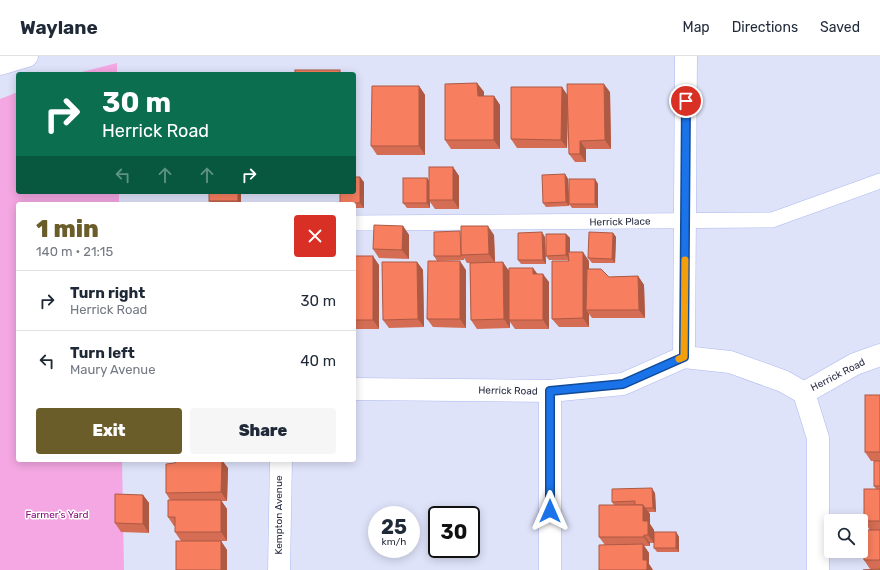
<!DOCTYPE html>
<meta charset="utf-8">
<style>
:root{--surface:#fff;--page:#f6f6f7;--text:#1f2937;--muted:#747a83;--line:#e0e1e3;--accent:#6a5d2a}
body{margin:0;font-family:Rubik,sans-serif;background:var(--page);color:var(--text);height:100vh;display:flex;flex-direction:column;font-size:15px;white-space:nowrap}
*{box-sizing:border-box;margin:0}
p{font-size:13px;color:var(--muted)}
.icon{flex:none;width:22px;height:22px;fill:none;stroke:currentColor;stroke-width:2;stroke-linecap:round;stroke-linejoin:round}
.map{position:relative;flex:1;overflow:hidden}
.details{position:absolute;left:16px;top:146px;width:340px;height:260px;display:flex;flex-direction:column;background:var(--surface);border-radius:4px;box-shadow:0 2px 10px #0003}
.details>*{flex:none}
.banner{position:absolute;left:16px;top:16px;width:340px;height:122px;border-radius:4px;box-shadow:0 2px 10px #0003;background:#0b6e4f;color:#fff;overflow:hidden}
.controls{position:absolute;left:824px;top:458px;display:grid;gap:8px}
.controls a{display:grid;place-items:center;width:44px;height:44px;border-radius:4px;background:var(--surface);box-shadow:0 2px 10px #0003;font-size:20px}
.speed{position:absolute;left:368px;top:450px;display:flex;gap:8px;font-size:20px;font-weight:700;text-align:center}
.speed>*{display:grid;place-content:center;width:52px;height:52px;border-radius:50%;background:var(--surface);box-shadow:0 2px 10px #0003;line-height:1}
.speed small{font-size:10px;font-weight:400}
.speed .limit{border:2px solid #111;border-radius:6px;background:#fff;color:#111}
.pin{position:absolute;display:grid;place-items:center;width:34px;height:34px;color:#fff;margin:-17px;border:2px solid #fff;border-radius:50%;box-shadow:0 1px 4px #0007}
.me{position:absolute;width:44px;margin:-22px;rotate:0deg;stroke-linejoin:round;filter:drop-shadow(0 0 3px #0008)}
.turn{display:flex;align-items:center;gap:14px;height:84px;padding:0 20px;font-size:18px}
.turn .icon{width:52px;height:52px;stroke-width:2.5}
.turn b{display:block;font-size:28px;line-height:34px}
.lanes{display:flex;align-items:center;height:38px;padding:0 20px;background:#0003;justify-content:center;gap:20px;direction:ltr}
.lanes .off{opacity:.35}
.round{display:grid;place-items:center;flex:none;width:42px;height:42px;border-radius:4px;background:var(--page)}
.overview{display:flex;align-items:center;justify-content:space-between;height:68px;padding:0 20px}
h1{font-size:24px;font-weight:800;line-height:30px;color:var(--accent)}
.button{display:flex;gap:8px;margin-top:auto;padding:8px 20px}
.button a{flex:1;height:46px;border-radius:4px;background:var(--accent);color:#fff;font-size:16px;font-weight:800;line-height:46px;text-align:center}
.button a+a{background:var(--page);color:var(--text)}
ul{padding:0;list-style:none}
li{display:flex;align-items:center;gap:12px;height:60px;padding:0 20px;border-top:1px solid var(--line)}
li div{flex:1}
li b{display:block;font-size:15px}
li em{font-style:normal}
header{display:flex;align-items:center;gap:24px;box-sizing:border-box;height:56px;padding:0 20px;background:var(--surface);border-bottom:1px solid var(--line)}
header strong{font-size:19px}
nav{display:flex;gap:22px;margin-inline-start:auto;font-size:14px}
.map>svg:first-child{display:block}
.green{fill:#f4a7e2}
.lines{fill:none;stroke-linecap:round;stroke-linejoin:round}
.lane-casing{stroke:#aeb9ef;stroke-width:16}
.street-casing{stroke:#aeb9ef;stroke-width:23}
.lane{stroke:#fff;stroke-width:15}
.street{stroke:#fff;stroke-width:22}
.wall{fill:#d46d53}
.shaded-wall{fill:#ad5943}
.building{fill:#f77f60;stroke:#ad5943}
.route-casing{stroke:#114b97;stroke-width:10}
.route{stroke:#1a73e8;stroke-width:7}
.slow{stroke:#f59e0b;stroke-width:7}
.labels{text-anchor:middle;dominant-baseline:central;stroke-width:3;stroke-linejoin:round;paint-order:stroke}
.street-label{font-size:10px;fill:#292d43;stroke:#fff}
.park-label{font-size:10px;fill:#880c76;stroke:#fff}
</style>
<header>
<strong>Waylane</strong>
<nav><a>Map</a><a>Directions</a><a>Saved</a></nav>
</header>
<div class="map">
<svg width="880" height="514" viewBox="0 0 880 514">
<rect width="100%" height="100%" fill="#dee3fa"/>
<!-- green -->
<g class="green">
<polygon points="117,7 117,18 74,18"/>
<polygon points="18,36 18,136 119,136 119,148 18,148 18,404 122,404 124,514 0,514 0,43"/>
</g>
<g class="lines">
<defs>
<polyline id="lane" points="354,167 772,164 880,125"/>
<g id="street">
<polyline points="0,8 27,0"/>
<polyline points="684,301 686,0"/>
<polyline points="354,333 550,335 623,328 684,301 730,306 783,325 804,337"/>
<polyline points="804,337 818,382 818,514"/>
<polyline points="804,337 855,308 880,299"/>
<polyline points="279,514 281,404"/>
<polyline points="550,514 550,335"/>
</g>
</defs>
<!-- lane casing -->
<use href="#lane" class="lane-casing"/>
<!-- street casing -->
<use href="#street" class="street-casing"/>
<!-- lane -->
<use href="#lane" class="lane"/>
<!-- street -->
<use href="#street" class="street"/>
</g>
<!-- wall -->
<g class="wall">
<polygon points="477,27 484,36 484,40 494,40 500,49 500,93 451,93 445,84"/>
<polygon points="419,30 425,39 425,99 377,99 371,90"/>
<polygon points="562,31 567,39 610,36 611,93 586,93 586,106 575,106 569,98 568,56 567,92 517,92 511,83"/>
<polygon points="453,111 459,120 459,153 435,153 430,146 430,152 407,152 403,147 427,122 429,125"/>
<polygon points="565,118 568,123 569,139 595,123 598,128 598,152 572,152 569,148 569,150 546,151 543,147"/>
<polygon points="364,126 364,152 354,152 354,148 341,148 340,147"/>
<polygon points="209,136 241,136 241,148 211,148 209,145"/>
<polygon points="403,170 409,179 409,203 379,202 373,193"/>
<polygon points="613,177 616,181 615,207 592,207 588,202"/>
<polygon points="566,178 570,182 570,196 589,205 589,213 609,221 638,220 644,229 645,262 592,262 589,258 589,271 559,271 552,263 568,204 549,204 546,200"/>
<polygon points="494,179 495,206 509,214 533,212 537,218 549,226 549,273 515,273 510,266 510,272 477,273 471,264 470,207 467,207 464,202 464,204 437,205 434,200"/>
<polygon points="545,181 546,208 521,208 518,204"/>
<polygon points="354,200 379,209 379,273 354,273"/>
<polygon points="417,206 423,214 424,271 389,272 383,264"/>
<polygon points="466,214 466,272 433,271 427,263"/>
<polygon points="880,339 880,513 870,513 864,504 879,474 870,474 864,465 876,433 874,430 874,405 871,405 865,396"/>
<polygon points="228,412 227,445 221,445 227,453 227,485 221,485 227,494 227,514 206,485 181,485 175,476 175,470 174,470 168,461 170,444 166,437"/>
<polygon points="655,437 656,456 649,456 650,458 650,468 654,474 654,487 650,487 650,490 644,490 649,497 649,508 653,514 605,489 599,481 614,449 612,446"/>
<polygon points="143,439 149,447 149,477 121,476 115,467"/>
<polygon points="676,476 679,481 679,496 657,496 654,492"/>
</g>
<!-- shaded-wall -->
<g class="shaded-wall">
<polygon points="477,27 484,36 484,49 478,40"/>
<polygon points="604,28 610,36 611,93 605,84"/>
<polygon points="419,30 425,39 425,99 419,90"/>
<polygon points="562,31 568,40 567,92 561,84"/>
<polygon points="494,40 500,49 500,93 494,84"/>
<polygon points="580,85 586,93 586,106 580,98"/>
<polygon points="453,111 459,120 459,153 453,144"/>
<polygon points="565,118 568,123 569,150 566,146"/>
<polygon points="360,121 364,126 364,152 360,147"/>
<polygon points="427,122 430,126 429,144 430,146 430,152 427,147"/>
<polygon points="595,123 598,128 598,152 595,148"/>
<polygon points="238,136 241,136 241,148 240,148 238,145"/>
<polygon points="403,170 409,179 409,203 402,194"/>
<polygon points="488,170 494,179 495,207 489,198"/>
<polygon points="542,176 545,181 546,208 543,204"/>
<polygon points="613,177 616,181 615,207 612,203"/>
<polygon points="566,178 570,182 570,204 566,199"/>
<polygon points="583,196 589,205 589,254 586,254 589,258 589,271 583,262"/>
<polygon points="373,200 379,209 379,273 373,264"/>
<polygon points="460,205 466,214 466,272 460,263"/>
<polygon points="417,206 423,214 424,271 418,263"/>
<polygon points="503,206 509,215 509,264 510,266 510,272 504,263"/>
<polygon points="533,212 539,220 533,218"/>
<polygon points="543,218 549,226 549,273 543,264"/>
<polygon points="638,220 644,229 645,262 639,254"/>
<polygon points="222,404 228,412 227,445 221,436"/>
<polygon points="652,432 655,437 656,456 653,452"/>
<polygon points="143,439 149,447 149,477 143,468"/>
<polygon points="221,444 227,453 227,485 221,476"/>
<polygon points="643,449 650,458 650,468 654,474 654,487 648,479 643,465"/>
<polygon points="676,476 679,481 679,496 676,492"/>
<polygon points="644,479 650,487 650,490 644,481"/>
<polygon points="221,485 227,494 227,514 221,514"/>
<polygon points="643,488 649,497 649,508 653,514 647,514 643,504"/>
</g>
<!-- building -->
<g class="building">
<rect x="295" y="14" width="45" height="4"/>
<polygon points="477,27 478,40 494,40 494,84 445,84 445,28"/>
<polygon points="567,28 604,28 605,84 580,85 580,98 569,98"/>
<polygon points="372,30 419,30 419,90 371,90"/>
<polygon points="511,31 562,31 561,84 511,83"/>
<rect x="429" y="111" width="24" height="33"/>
<polygon points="565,118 566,146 543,147 542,119"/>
<polygon points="354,121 360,121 360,147 340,147 340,136 354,136"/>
<rect x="403" y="122" width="24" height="25"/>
<rect x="569" y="123" width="26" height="25"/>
<rect x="209" y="136" width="29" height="9"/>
<polygon points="374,169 403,170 402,194 373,193"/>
<polygon points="461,170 488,170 489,198 461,199"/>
<polygon points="460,175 461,200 434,200 434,176"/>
<polygon points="542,176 543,204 518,204 518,177"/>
<polygon points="589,176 613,177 612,203 588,202"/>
<polygon points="546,178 566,178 566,199 546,200"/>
<polygon points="568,196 583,196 583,262 552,263 552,205 569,205"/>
<rect x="354" y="200" width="19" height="64"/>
<polygon points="428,205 460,205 460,263 427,263"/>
<polygon points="382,206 417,206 418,263 383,264"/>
<polygon points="503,206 504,263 471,264 470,207"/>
<polygon points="509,212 533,212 533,218 543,218 543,264 509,264"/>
<polygon points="587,213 601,213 609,221 638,220 639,254 586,254"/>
<rect x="865" y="339" width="15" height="57"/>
<polygon points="175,404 222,404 221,436 166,437 166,408 175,407"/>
<rect x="874" y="405" width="6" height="25"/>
<polygon points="652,432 653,452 645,452 643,449 635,449 635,445 612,446 612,433"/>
<rect x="864" y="433" width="16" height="32"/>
<polygon points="115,438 143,439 143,468 115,467"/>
<polygon points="168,444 221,444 221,476 175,476 175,461 168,461"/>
<polygon points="599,449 643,449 643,465 648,465 648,479 644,479 644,481 599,481"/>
<polygon points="863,474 880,474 880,504 864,504"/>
<rect x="654" y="476" width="22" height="16"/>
<rect x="176" y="485" width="45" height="29"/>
<polygon points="643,488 643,504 647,504 647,514 599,514 599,489"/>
<polygon points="880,513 880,514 863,514"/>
</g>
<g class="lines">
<defs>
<polyline id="route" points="550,455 550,335 623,328 684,301 686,45"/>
</defs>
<!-- route casing -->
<use href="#route" class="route-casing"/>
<!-- route -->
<use href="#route" class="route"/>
<!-- slow -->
<polyline class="slow" points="679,303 684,301 685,204"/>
</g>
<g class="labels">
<!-- street labels -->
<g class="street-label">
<text transform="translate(620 166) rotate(-1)">Herrick Place</text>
<text transform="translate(838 319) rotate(-27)">Herrick Road</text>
<text transform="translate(508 335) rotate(1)">Herrick Road</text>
<text transform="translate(279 459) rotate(-90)">Kempton Avenue</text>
</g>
<!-- park labels -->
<g class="park-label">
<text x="57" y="459">Farmer's Yard</text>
</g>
</g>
</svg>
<div class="controls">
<a><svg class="icon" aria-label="search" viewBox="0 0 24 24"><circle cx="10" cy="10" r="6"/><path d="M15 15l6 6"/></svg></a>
</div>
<div class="speed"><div>25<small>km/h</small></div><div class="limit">30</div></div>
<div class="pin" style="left:686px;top:45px;background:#d93025"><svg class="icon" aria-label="arrive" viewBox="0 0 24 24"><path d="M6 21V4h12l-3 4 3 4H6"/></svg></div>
<svg class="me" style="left:550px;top:455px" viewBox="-20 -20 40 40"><path d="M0-17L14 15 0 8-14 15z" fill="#1a73e8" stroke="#fff" stroke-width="4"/></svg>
<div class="banner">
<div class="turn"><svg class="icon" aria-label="right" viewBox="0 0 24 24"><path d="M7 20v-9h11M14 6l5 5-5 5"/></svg><div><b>30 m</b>Herrick Road</div></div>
<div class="lanes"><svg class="icon off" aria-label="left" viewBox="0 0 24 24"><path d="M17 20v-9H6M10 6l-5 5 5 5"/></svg><svg class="icon off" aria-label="ahead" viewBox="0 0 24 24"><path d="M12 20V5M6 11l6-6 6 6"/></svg><svg class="icon off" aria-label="ahead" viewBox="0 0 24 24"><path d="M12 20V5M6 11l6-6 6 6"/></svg><svg class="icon" aria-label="right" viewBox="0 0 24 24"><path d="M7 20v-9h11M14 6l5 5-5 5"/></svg></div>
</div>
<section class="details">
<div class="overview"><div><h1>1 min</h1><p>140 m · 21:15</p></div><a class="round" style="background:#d93025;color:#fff"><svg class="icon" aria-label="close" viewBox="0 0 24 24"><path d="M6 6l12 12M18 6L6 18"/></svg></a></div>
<ul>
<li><svg class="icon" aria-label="right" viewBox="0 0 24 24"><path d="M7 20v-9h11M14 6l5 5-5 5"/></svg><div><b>Turn right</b><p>Herrick Road</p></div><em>30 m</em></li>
<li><svg class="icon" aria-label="left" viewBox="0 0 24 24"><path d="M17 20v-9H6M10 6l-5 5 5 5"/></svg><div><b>Turn left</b><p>Maury Avenue</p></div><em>40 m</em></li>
</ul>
<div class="button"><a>Exit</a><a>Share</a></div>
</section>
</div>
